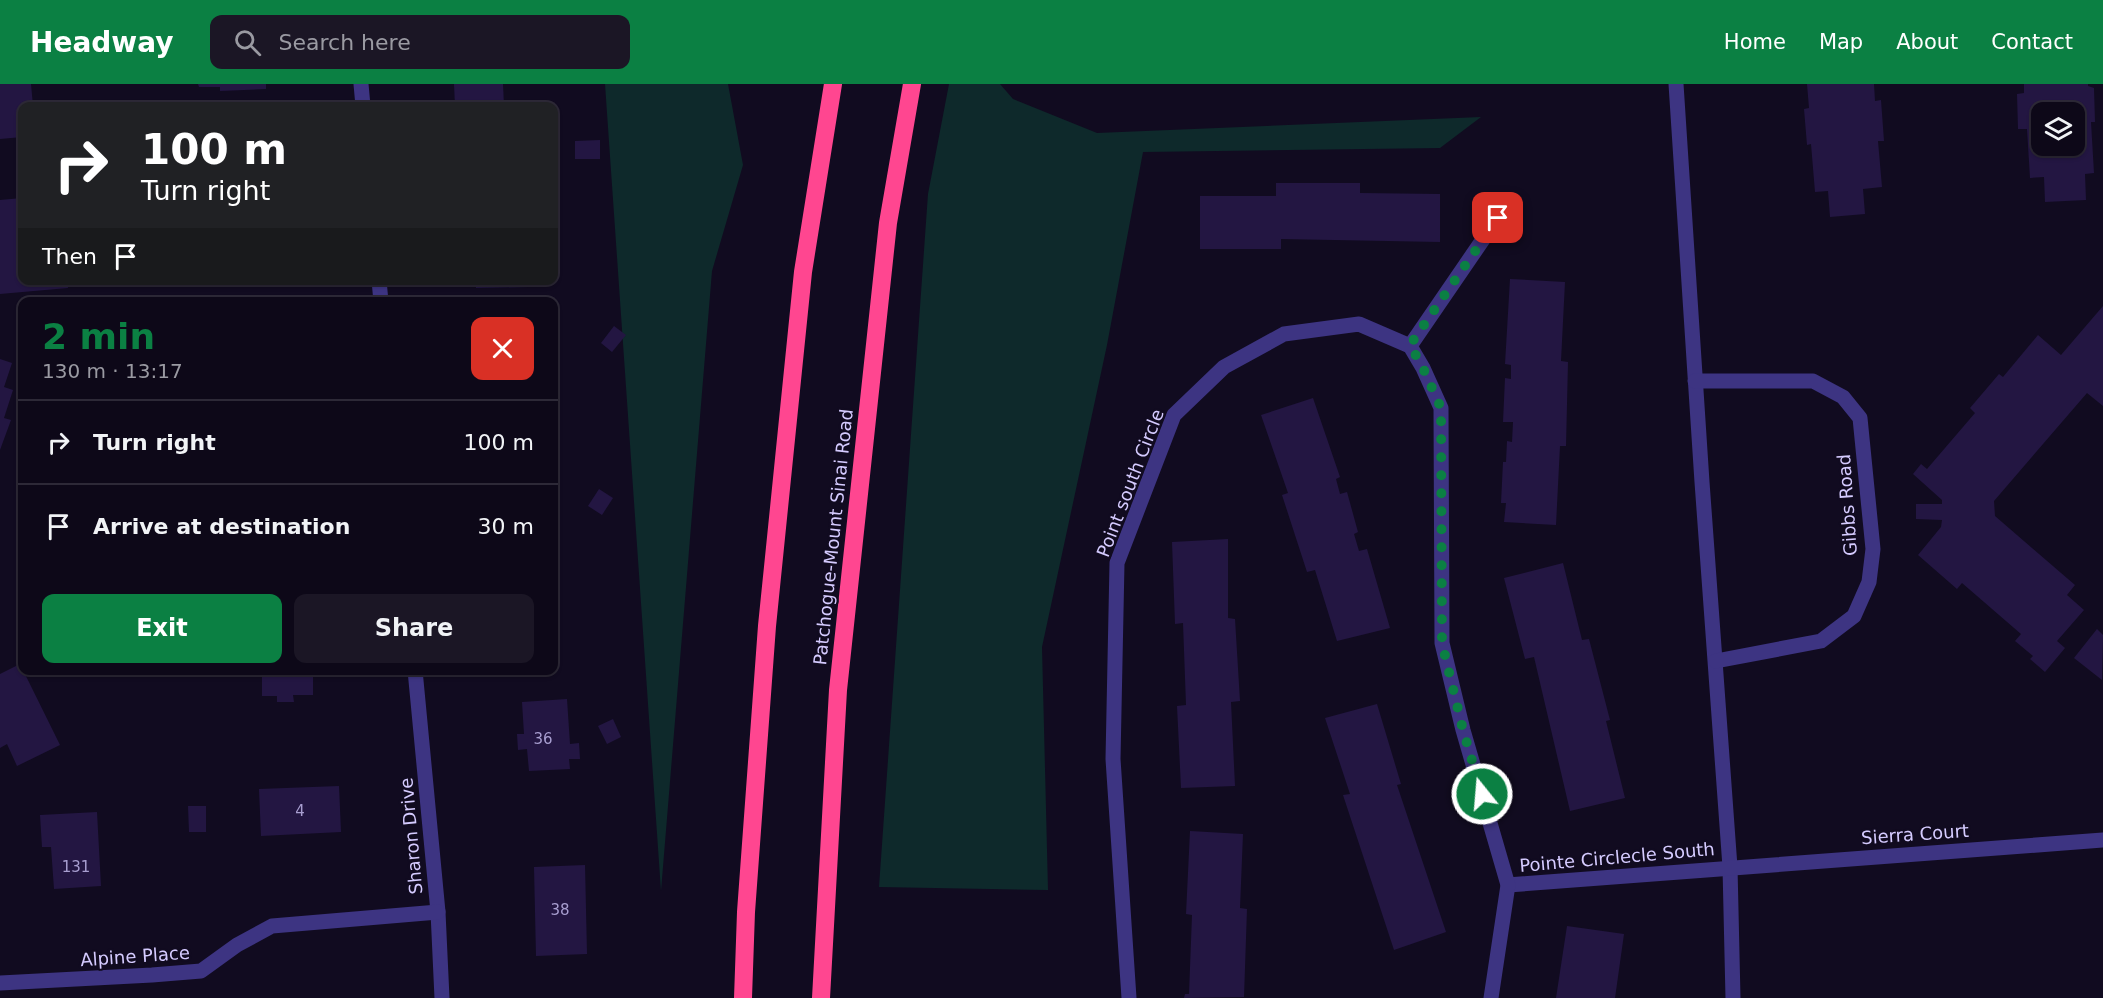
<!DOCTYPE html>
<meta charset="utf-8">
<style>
:root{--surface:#0d0818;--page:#1b1625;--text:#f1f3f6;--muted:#9a9aa2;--line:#2d2937;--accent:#0b8043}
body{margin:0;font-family:"DejaVu Sans",sans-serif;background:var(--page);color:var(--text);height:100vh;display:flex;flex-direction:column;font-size:22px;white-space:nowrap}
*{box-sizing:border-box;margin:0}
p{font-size:20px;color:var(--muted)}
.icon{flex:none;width:33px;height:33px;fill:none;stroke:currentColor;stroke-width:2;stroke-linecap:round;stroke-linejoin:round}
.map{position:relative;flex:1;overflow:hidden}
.sheet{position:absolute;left:18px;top:213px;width:540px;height:378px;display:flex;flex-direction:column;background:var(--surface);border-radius:12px;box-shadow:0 2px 4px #0004,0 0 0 2px var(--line)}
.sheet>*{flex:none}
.banner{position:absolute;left:18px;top:18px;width:540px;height:183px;border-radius:12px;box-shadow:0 2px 4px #0004,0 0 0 2px var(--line);background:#202124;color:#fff;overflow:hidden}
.tools{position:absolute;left:2031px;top:18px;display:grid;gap:12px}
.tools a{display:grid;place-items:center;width:54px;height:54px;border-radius:12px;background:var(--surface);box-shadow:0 2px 4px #0004,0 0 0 2px var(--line);font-size:30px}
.pin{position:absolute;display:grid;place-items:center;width:51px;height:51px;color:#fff;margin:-26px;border-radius:12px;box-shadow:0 3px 9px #0006}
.me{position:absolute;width:66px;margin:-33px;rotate:343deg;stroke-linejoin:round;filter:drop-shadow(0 0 4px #0008)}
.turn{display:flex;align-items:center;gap:21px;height:126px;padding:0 24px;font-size:27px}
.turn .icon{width:78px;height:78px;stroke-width:2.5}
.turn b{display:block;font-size:42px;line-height:51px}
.then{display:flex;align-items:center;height:57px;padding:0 24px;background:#0003;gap:12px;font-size:22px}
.round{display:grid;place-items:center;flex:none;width:63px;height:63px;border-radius:12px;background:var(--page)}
.headline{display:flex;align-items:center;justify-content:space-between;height:102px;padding:0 24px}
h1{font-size:36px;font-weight:700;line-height:45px;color:var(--accent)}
.button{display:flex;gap:12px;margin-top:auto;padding:12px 24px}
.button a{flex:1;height:69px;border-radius:12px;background:var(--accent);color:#fff;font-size:24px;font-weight:700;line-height:69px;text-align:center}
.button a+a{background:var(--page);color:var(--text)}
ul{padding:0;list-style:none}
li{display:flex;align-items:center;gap:18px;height:84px;padding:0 24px;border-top:2px solid var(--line)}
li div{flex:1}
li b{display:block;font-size:22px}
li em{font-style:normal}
header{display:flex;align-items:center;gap:36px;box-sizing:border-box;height:84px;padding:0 30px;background:var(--accent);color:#fff}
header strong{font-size:28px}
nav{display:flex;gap:33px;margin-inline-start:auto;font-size:21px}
.search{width:420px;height:54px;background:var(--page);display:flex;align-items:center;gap:15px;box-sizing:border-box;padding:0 21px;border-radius:12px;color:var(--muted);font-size:22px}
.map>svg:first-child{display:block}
.green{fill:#0e292b}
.building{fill:#231642;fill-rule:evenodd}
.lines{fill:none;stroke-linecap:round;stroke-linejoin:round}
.lane{stroke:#3d3482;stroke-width:15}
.street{stroke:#3d3482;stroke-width:15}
.highway{stroke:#ff4690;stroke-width:18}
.route{stroke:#0b8043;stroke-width:10;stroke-dasharray:0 18}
.labels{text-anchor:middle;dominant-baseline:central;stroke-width:4.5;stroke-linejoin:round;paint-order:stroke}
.number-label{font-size:15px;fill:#a89ed0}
.street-label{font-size:18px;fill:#d5cbff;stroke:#110b20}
</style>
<header>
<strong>Headway</strong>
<div class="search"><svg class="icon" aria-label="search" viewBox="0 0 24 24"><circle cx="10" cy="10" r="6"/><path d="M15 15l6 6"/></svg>Search here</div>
<nav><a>Home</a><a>Map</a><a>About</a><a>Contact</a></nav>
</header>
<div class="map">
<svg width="2103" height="914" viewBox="0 0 2103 914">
<rect width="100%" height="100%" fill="#110b20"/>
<!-- green -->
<g class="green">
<polygon points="605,0 728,0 743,81 712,187 661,807"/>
<polygon points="949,0 1000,0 1013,15 1097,49 1481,33 1440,64 1143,68 1107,261 1042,563 1048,806 879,803 928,110"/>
</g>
<!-- building -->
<g class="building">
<polygon points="0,0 31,0 33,22 22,22 22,53 0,55"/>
<polygon points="198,0 266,0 266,5 220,7 220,3 199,3"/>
<polygon points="454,0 503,0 504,22 455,22"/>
<polygon points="1807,0 1874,0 1875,17 1881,16 1884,57 1878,57 1882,103 1863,105 1865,130 1830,133 1828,107 1815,108 1811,60 1807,61 1804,25 1809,24"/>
<path d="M 2024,0 L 2088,0 L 2088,2 L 2094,4 L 2095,38 L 2091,38 L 2094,89 L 2085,90 L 2086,116 L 2045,118 L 2044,93 L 2030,94 L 2027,45 L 2018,45 L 2017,10 L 2024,9 ZM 2042,28 L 2074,28 L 2074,62 L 2042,62 Z"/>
<polygon points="600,56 600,75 575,75 575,57"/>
<polygon points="1276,99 1360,99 1360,109 1440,110 1440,158 1281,155 1281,165 1200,165 1200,112 1276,112"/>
<polygon points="22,114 22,196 67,196 68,204 0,210 0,116"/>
<polygon points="1510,195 1565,198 1561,277 1568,278 1566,362 1560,362 1556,441 1504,438 1506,419 1501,419 1503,378 1506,378 1507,357 1512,358 1513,338 1503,338 1505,294 1511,295 1511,281 1505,280"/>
<polygon points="475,196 529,196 529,203 476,204"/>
<polygon points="2103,222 2103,322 2087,309 1994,417 1995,432 2075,501 2067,511 2084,526 2057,557 2065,564 2045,588 2030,575 2033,572 2015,557 2021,550 1962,499 1957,505 1918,471 1941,443 1942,436 1916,435 1916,420 1942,420 1942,416 1913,390 1921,380 1927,385 1975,329 1970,324 1999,290 2003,293 2038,251 2061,271"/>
<polygon points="614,242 626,251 612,268 601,259"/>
<polygon points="0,275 12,279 4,303 13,306 4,334 11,336 0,366"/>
<polygon points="1313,314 1340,393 1336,395 1340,410 1347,408 1358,448 1354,450 1359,467 1367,465 1390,544 1337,557 1315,486 1307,488 1282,411 1288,409 1261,331"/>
<polygon points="599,405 613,414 602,431 588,422"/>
<polygon points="1228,455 1228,534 1235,535 1240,617 1231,618 1235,702 1181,704 1177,622 1186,621 1183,539 1175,540 1172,458"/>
<polygon points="1563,479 1582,556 1589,555 1610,636 1606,637 1625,714 1570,727 1534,573 1525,575 1504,494"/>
<polygon points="2097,545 2103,551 2102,596 2074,574"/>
<polygon points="20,580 60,661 17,682 7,660 0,664 0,590"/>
<polygon points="262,586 313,586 313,611 293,611 294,618 277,618 277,612 262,612"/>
<polygon points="567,615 570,660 579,659 580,675 569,675 570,685 529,687 527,665 518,666 517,650 524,650 522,618"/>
<polygon points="1377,620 1401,700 1397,701 1446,848 1394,866 1343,711 1350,710 1325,634"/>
<polygon points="613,635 621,653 607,660 598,642"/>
<polygon points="339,702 341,748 261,752 259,705"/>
<polygon points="188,722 206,722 206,748 189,748"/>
<polygon points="97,728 101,802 54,805 51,763 42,763 40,731"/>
<polygon points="1190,747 1243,750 1240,824 1247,825 1244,913 1184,914 1185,910 1189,910 1192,831 1186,830"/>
<polygon points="585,781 587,870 536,872 534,783"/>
<polygon points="1567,842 1624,850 1615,914 1556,914"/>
</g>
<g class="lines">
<!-- lane -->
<polyline class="lane" points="1410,262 1510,116"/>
<!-- street -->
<g class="street">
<polyline points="361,0 363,22"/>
<polyline points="1676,0 1702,398 1730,783 1733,914"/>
<polyline points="379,196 381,218"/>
<polyline points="1695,297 1813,297 1843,313 1860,334 1873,465 1869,498 1854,532 1821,557 1716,577"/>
<polyline points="415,586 438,828 442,914"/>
<polyline points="1508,801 2103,756"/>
<polyline points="0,899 152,891 201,887 237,861 272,842 438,828"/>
<polyline points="1129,914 1113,675 1117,479 1174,331 1224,283 1284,250 1359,240 1410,262 1423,284 1441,324 1442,559 1463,646 1508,801 1491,914"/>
</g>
<!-- highway -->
<g class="highway">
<polyline points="743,914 746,828 767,542 803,188 833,0"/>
<polyline points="821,914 838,606 888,139 912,0"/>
</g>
</g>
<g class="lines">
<!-- route -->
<polyline class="route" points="1482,710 1463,646 1442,559 1441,324 1423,284 1410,261 1498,134"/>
</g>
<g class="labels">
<!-- number labels -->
<g class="number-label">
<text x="543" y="655">36</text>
<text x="300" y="727">4</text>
<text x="76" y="783">131</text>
<text x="560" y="826">38</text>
</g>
<!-- street labels -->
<g class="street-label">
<text transform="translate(1130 399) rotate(-69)">Point south Circle</text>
<text transform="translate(1847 421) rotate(-94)">Gibbs Road</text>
<text transform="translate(833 453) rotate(-84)">Patchogue-Mount Sinai Road</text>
<text transform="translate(1915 750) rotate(-4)">Sierra Court</text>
<text transform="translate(411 752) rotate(-95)">Sharon Drive</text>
<text transform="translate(1617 773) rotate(-5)">Pointe Circlecle South</text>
<text transform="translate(135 872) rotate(-4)">Alpine Place</text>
</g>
</g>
</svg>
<div class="tools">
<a><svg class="icon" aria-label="layers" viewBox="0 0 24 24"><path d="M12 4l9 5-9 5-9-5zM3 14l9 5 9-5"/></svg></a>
</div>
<div class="pin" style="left:1498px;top:134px;background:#d93025"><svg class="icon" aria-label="arrive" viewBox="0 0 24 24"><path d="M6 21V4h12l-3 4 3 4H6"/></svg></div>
<svg class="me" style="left:1482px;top:710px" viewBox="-20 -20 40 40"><circle r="17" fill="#0b8043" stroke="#fff" stroke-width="3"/><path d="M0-11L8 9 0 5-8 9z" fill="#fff"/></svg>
<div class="banner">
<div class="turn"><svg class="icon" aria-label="right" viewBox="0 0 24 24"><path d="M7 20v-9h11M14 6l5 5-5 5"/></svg><div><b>100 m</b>Turn right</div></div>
<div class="then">Then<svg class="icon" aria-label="arrive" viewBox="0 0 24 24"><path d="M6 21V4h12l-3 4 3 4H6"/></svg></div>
</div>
<section class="sheet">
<div class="headline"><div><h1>2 min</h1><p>130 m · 13:17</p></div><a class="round" style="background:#d93025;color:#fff"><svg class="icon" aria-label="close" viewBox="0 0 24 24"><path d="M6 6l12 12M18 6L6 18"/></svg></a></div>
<ul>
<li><svg class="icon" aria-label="right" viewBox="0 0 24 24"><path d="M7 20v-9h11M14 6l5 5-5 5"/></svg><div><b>Turn right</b></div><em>100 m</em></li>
<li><svg class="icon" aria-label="arrive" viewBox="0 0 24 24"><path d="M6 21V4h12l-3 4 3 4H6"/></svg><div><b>Arrive at destination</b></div><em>30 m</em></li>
</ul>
<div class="button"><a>Exit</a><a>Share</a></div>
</section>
</div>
